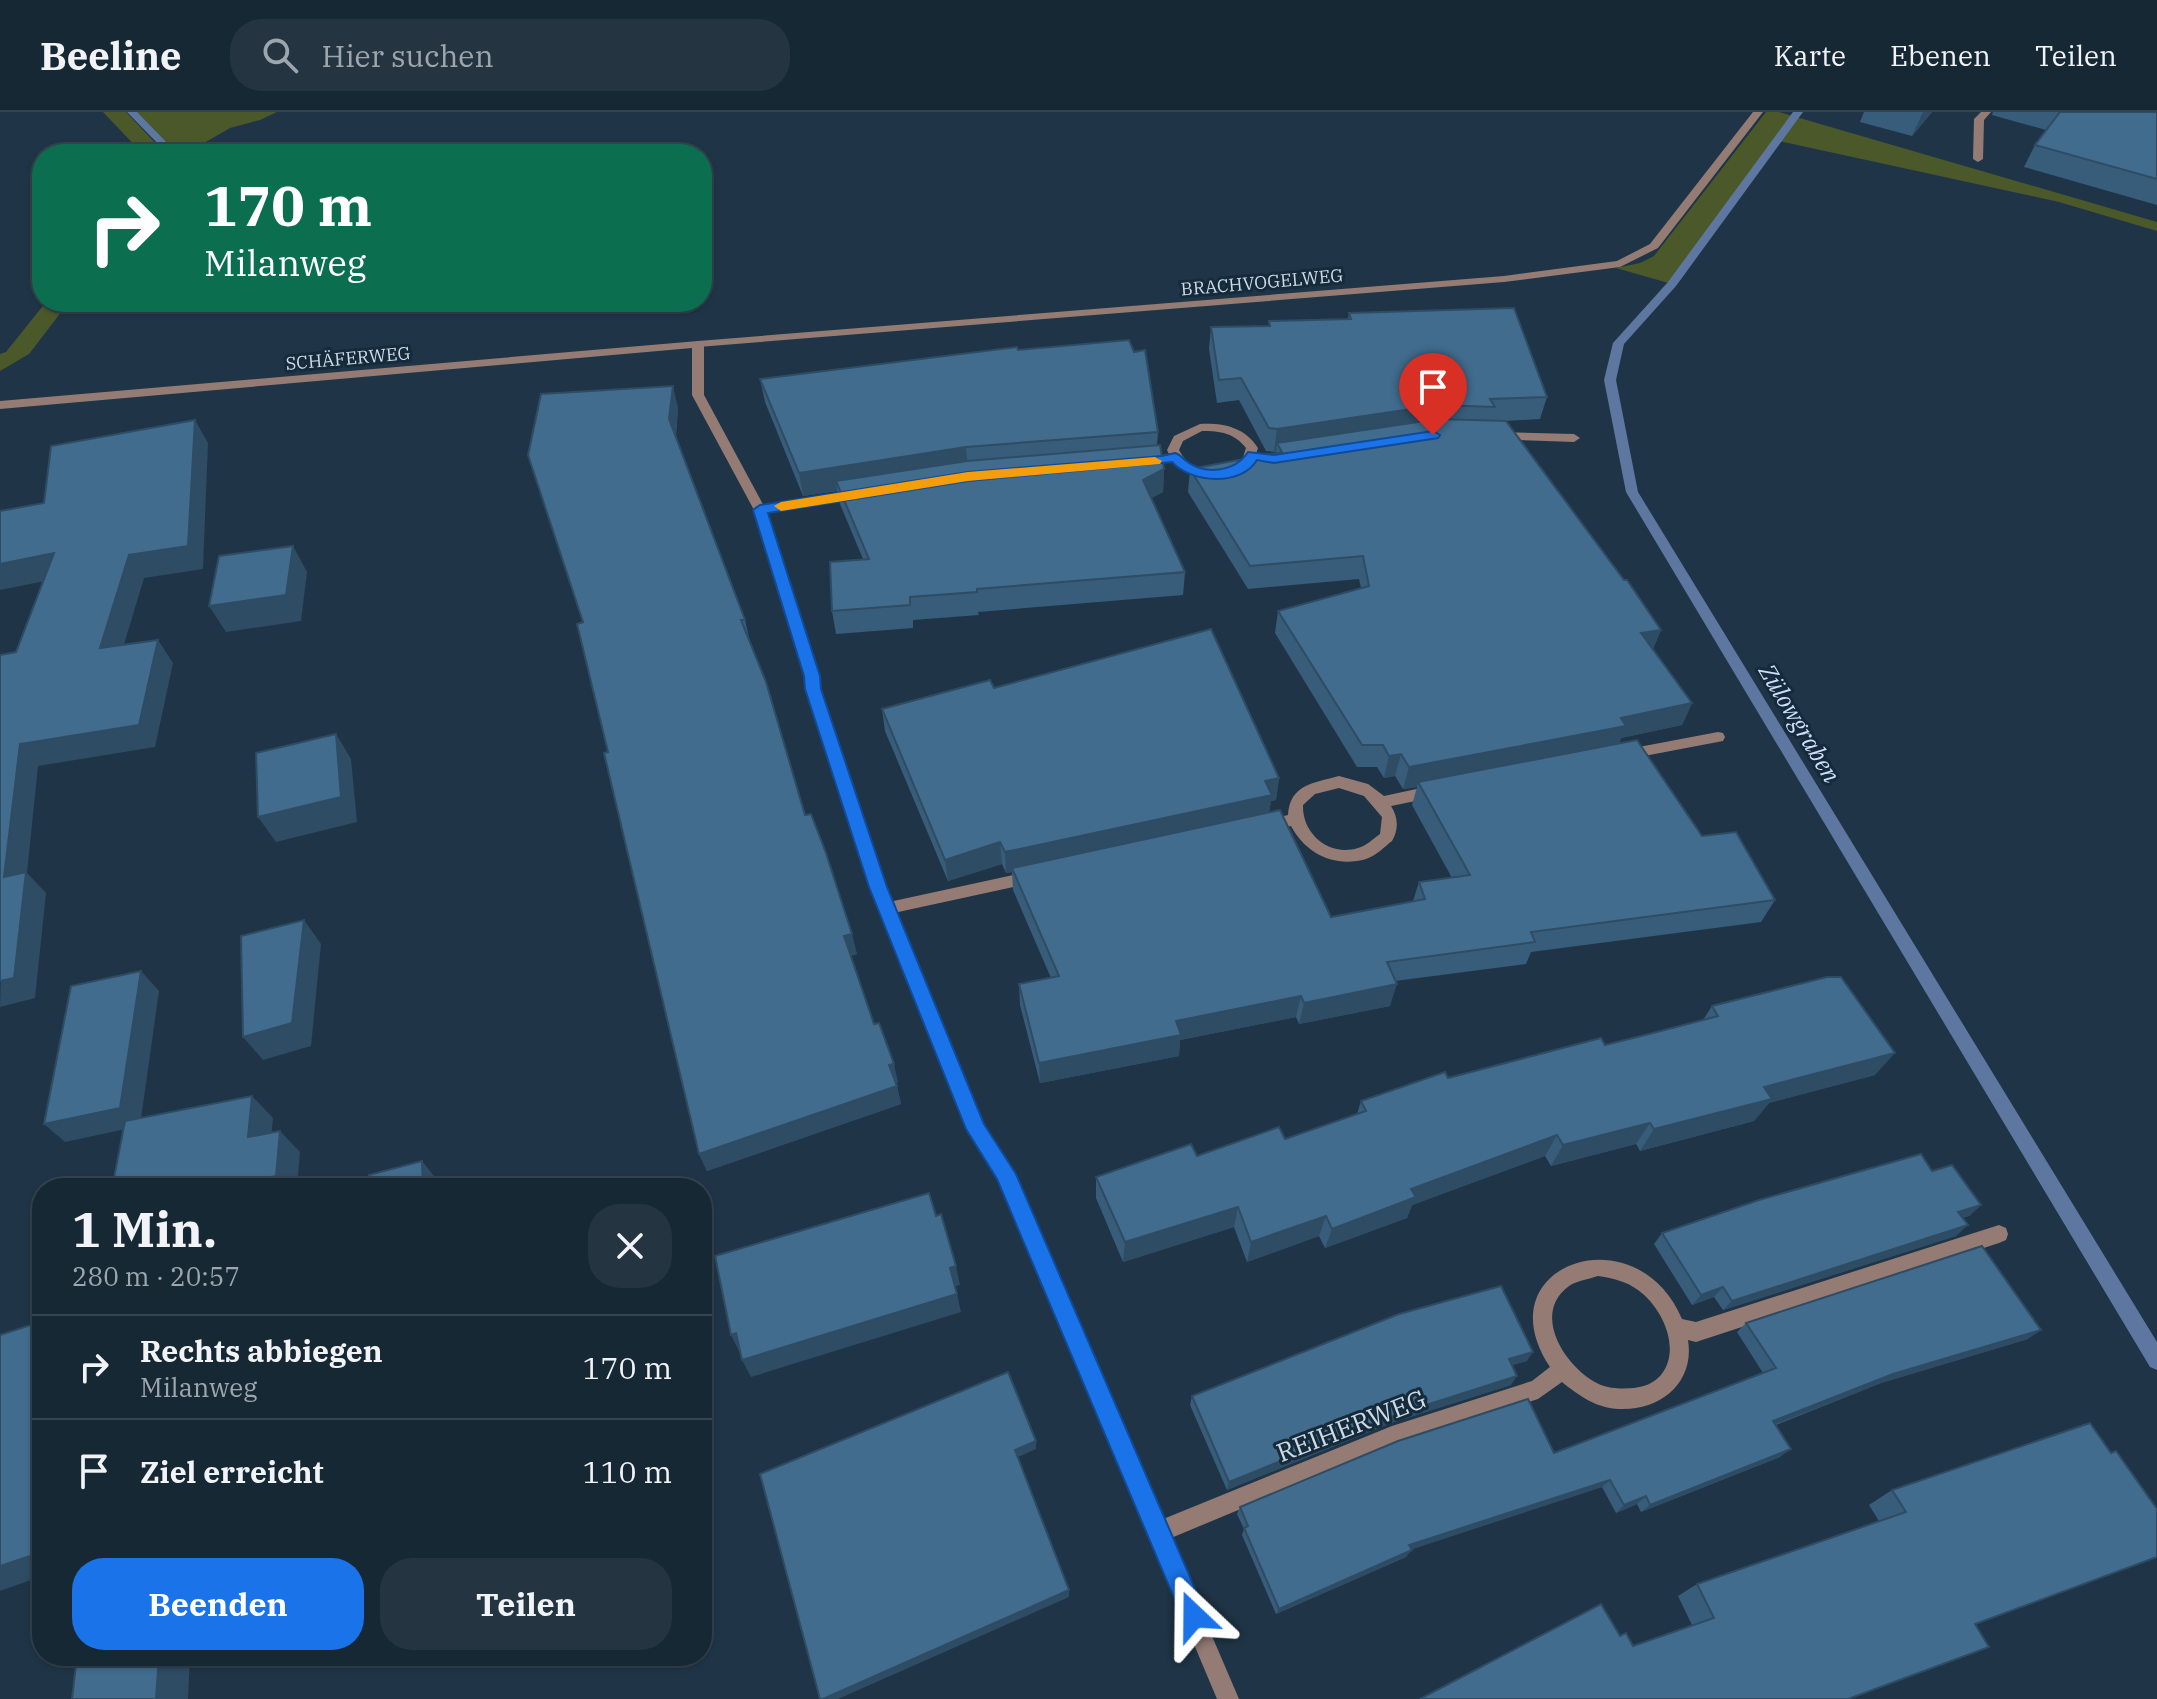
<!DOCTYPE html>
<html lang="de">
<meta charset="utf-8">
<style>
:root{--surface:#172835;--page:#243441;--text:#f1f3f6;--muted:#9ea6ad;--line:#364450;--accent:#1a73e8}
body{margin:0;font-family:"IBM Plex Serif",serif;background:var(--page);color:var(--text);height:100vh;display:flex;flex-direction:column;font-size:30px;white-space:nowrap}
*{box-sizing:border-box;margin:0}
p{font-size:26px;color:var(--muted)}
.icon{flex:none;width:44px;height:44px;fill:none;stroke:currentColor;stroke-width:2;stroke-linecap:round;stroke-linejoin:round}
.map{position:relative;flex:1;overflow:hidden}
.side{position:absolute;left:32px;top:1066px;width:680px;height:488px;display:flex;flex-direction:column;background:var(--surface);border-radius:32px;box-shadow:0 2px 6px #0004,0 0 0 2px var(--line)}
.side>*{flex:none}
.banner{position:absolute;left:32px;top:32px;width:680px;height:168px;border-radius:32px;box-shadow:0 2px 6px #0004,0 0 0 2px var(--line);background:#0b6e4f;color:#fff;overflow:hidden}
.pin{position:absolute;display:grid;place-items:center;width:68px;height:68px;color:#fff;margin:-82px -34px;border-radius:50% 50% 50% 0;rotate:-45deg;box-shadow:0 0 8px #0007}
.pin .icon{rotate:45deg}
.me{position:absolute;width:88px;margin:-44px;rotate:337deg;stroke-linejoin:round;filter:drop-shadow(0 0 6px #0008)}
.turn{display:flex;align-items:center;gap:28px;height:168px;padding:0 40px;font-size:36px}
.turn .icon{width:104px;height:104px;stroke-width:2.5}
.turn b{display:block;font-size:56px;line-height:68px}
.round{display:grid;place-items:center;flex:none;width:84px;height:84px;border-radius:32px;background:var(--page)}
.headline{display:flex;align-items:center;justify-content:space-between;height:136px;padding:0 40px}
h1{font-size:48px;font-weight:800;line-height:60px}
.cta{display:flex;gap:16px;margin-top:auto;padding:16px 40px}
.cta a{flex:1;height:92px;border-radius:32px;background:var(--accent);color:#fff;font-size:32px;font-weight:800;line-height:92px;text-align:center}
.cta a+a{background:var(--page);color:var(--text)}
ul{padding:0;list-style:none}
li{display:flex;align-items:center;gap:24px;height:104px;padding:0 40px;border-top:2px solid var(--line)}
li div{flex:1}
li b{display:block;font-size:30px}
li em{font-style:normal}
header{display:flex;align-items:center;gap:48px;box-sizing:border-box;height:112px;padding:0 40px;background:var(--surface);border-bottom:2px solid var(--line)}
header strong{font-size:38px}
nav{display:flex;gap:44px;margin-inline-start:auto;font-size:28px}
.search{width:560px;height:72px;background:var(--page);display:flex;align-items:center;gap:20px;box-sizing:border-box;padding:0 28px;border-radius:32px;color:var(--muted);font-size:30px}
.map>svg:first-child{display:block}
.green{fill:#4b592a}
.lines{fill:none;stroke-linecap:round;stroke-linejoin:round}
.stream{fill:#5e77a1;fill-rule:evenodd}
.service{fill:#947c75;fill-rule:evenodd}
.minor{fill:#947c75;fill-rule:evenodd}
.wall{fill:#385d7a}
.shaded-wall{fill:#2e4c63}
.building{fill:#416c8e;stroke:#2e4c63;stroke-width:2}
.route{fill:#1a73e8;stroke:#114b97;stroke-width:2}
.slow{fill:#f59e0b}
.labels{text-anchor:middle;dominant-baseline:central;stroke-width:6;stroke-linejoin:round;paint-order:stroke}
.far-street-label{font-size:18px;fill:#cddae5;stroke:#152b3c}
.water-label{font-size:24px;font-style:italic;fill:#cedef9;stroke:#152b3c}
.near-street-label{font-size:26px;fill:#cddae5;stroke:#152b3c}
</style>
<header>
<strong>Beeline</strong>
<div class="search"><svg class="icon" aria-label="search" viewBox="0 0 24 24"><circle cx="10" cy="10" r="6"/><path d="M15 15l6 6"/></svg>Hier suchen</div>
<nav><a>Karte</a><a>Ebenen</a><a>Teilen</a></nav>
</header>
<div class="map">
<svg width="2157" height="1587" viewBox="0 0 2157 1587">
<rect width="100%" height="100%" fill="#1f3547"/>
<!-- green -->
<g class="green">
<polygon points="103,0 126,0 163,39 184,37 170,35 135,0 277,0 260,8 230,16 185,42 143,42"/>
<polygon points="1766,0 1779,0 2157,110 2157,119 2059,90 1779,29 1672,172 1616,156 1640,151 1654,144"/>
<polygon points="46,190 69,190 29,242 0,259 0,242 6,240"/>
</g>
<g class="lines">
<!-- stream -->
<g class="stream">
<polygon points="127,0 137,0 170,34 170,38 164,38"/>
<polygon points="1793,0 1803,0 1676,174 1624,232 1616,268 1638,380 2157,1230 2157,1258 2150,1255 1626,380 1604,268 1613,231 1668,170"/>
</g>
<!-- service -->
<g class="service">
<polygon points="1753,0 1763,0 1658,136 1620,155 1504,170 698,235 692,232 698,229 1504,164 1617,149 1650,132"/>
<path d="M 1200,312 C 1224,311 1244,315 1258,336 L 1252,354 C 1227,369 1194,373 1173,349 L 1142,354 L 1136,350 L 1142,346 L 1169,342 L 1167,338 L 1174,324 ZM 1202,319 C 1221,319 1234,321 1246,336 L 1242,349 C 1220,363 1192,364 1179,338 L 1183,329 Z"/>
<polygon points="1496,320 1574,322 1580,326 1574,330 1492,327 1490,324"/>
<polygon points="857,378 863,382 861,385 760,402 754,398 760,394"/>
<polygon points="1718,620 1723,621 1725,625 1723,629 1623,648 1616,643 1623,638"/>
<path d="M 1339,664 L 1368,672 L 1384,684 L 1435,673 L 1443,679 L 1435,685 L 1391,694 C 1398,705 1399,717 1392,729 C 1384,735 1376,744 1366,747 C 1335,756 1306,742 1291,714 L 1265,720 L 1260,718 L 1257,714 L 1260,710 L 1288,703 C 1290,672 1314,671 1339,664 ZM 1339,676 L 1364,684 L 1382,705 L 1380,722 C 1373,727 1366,734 1358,736 C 1329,745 1302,722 1303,693 L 1315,682 Z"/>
<polygon points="1032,759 1038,761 1040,765 1038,769 1032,771 889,802 883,801 881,796 883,791 889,790"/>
<path d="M 1999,1113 L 2006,1116 L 2008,1122 L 2006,1128 L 1999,1131 L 1696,1230 L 1688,1228 C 1695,1271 1660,1299 1619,1297 C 1598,1297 1578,1283 1562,1270 L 1538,1287 L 1392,1334 L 1159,1431 L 1151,1428 L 1148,1420 L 1151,1412 L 1392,1314 L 1532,1269 L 1550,1255 C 1482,1153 1636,1099 1682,1207 L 1696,1210 ZM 1598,1164 C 1612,1166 1626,1169 1638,1178 C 1662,1195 1682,1237 1661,1263 C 1653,1272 1645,1274 1634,1276 C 1620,1277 1606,1277 1593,1269 C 1563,1251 1532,1201 1569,1174 C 1576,1169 1589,1167 1598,1164 Z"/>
</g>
<!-- minor -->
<g class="minor">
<polygon points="1981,0 1991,0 1984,8 1983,47 1978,50 1973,47 1974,7"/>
<polygon points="698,229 704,232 704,283 766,398 819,564 820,577 886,775 983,1013 1014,1062 1239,1587 1217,1587 998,1067 967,1017 870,775 806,577 805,564 754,398 692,283 692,236 0,297 0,289"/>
</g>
</g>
<!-- wall -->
<g class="wall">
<polygon points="1864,0 1932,0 1912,24 1860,10"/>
<polygon points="1993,0 2157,0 2157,93 2024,55 2035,33 2046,18 1992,3"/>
<polygon points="1349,201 1547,285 1540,307 1504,309 1661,518 1653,537 1692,591 1682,613 1621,626 1619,632 1702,724 1775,788 1761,810 1531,840 1526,852 1395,869 1390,894 1299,912 1296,905 1180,928 1179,944 1040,971 1020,893 1019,872 1051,866 1013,778 1012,760 1006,761 1002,752 948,769 885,619 882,597 994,576 1279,666 1276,688 1271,689 1269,700 1331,805 1413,789 1419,770 1452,766 1412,693 1417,675 1403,677 1395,664 1384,666 1377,655 1357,655 1275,521 1278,499 1361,476 1359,467 1248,477 1188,380 1190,357 1276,341 1276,340 1266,339 1239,288 1217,291 1209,237 1211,215 1269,214 1269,209 1348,207"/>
<polygon points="1018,238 1158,320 1157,333 1164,357 1163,380 1151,386 1185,460 1183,483 978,500 979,503 913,508 913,516 836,522 832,499 863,447 840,392 837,379 803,384 765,290 760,267"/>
<polygon points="678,296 676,324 745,508 750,530 805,703 857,842 850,844 874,912 898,970 896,971 901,992 707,1059 699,1042 608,640 583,510"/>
<polygon points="1712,894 1875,963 1769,991 1754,1009 1640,1039 1636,1032 1551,1054 1545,1044 1412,1093 1407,1106 1325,1136 1319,1124 1247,1150 1234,1115 1123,1150 1096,1086 1096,1065 1285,1027 1357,1002 1361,989 1448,966 1605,933 1703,908"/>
<polygon points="1932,1059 1981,1093 1969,1104 1962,1106 1956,1124 1723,1198 1714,1185 1692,1193 1654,1132 1662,1121"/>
<polygon points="1746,1211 2028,1227 1881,1271 1776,1313 1780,1345 1641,1400 1637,1392 1616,1401 1602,1375 1411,1437 1406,1445 1276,1502 1242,1423 1244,1417 1237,1402 1240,1395 1554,1341 1763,1261 1737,1220"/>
<polygon points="1527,1249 1512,1253 1511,1273 1391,1311 1227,1378 1190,1293 1192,1284"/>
<polygon points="1892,1378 1975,1512 1420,1587 1620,1524 1633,1534 1692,1513 1678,1484 1697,1472 1879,1409 1869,1393"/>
</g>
<!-- shaded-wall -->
<g class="shaded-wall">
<polygon points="1923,0 1932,0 1912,24"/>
<polygon points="673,274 678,296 675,329 669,307"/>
<polygon points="1438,293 1433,316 1277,331 1276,340 1274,340 1277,317"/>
<polygon points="195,308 208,331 203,457 144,466 116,559 100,536 129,443"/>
<polygon points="966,335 968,358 836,369 837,379 803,384 799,361"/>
<polygon points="1164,357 1163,380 1142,391 1143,368"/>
<polygon points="293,434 307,460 301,509 226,520 209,494"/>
<polygon points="54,441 70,464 0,478 0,452"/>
<polygon points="1661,518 1651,541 1641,521"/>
<polygon points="158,528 173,551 155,635 38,654 27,761 46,781 35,886 0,895 4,765 20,632"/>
<polygon points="1692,591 1682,613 1621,626 1617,636 1418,670 1417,675 1403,677 1409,655 1621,606"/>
<polygon points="336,622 351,647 357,710 276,730 258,705"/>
<polygon points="1401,642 1395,664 1384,666 1389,644"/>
<polygon points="1279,666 1276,688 1271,689 1268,704 1012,756 1012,760 1006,761 1005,740 1265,669"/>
<polygon points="1000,730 1002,752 948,769 945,748"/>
<polygon points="304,808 321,832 311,934 263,948 243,925"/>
<polygon points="852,822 857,842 848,844 844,824"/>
<polygon points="141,859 159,879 140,1014 65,1030 44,1012"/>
<polygon points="1397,872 1390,894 1299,912 1304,891"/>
<polygon points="1301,884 1296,905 1180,928 1179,944 1040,971 1039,951 1176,909"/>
<polygon points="1895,941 1875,963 1769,991 1754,1009 1640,1039 1654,1017 1764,975"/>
<polygon points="894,952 898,970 893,972 889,953"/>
<polygon points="897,974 901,992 707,1059 699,1042"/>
<polygon points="252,984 273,1006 269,1047 248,1025"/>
<polygon points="1650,1011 1636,1032 1551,1054 1563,1033"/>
<polygon points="280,1019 300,1040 297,1076 216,1076"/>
<polygon points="1557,1023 1545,1044 1412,1093 1407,1106 1325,1136 1332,1117 1411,1077"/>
<polygon points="422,1049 434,1064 435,1076 423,1076"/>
<polygon points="1981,1093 1969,1104 1946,1110 1958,1100"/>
<polygon points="1238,1095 1234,1115 1123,1150 1125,1130"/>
<polygon points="1326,1104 1319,1124 1247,1150 1251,1130"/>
<polygon points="1968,1113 1956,1124 1723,1198 1732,1189"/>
<polygon points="956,1154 960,1173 953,1175 950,1156"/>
<polygon points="1723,1175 1714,1185 1692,1193 1701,1183"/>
<polygon points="957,1182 961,1200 751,1265 742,1248"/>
<polygon points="2041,1218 2028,1227 1881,1271 1763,1317 1773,1309 1893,1262"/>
<polygon points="736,1221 740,1241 731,1223"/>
<polygon points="1533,1240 1527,1249 1503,1256 1509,1247"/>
<polygon points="1517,1264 1511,1273 1391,1311 1227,1378 1229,1370 1395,1303"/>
<polygon points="1036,1329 1036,1337 1016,1346 1015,1338"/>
<polygon points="1791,1337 1780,1345 1641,1400 1650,1393"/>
<polygon points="1610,1368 1602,1375 1404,1440 1409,1433"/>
<polygon points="1646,1384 1637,1392 1616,1401 1624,1393"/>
<polygon points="1412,1438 1406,1445 1276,1502 1279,1497"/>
<polygon points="42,1440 42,1464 0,1479 0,1454"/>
<polygon points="2157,1445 1947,1523 1975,1512"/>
<polygon points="1069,1478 1069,1485 838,1587 823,1587"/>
<polygon points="159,1544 190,1544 188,1587 156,1587"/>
</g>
<!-- building -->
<g class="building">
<polygon points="2060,0 2157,0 2157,67 2035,33"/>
<polygon points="1514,196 1547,285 1490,287 1495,295 1438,293 1277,317 1269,316 1241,266 1219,268 1211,215 1270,214 1269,209 1351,207 1349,201"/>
<polygon points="1129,228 1134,240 1145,238 1158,320 966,335 799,361 760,267 1017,235 1018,238"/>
<polygon points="673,274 669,307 745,508 741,508 766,570 805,703 811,702 826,741 852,822 844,824 874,912 879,911 894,952 889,953 897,974 699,1042 604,641 608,640 577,512 583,510 528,343 541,282"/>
<polygon points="1438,307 1506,309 1624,468 1627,468 1661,518 1641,521 1692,591 1621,606 1626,614 1409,655 1401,642 1389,644 1383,633 1362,633 1278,499 1369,474 1363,444 1250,454 1190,357 1282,340 1277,331"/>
<polygon points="195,308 188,434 129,443 100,536 158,528 139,613 20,632 4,765 26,760 14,866 0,869 0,543 16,540 54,441 0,452 0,399 44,391 51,334"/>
<polygon points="1160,333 1164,357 1143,368 1185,460 977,477 977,480 910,485 910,493 832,499 830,450 869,447 836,369 967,349"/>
<polygon points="293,434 286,483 209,494 219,444"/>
<polygon points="1211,517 1279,666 1265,669 1272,683 1005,740 1000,730 945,748 882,597 990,568 994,576"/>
<polygon points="336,622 341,685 258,705 256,641"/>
<polygon points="1637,628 1702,724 1736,720 1775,788 1531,820 1535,830 1387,850 1397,872 1304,891 1301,884 1176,909 1181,923 1039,951 1019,872 1059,864 1012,756 1280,698 1331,805 1425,787 1419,770 1470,763 1418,670"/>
<polygon points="304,808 292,911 243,925 241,824"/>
<polygon points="141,859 120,996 44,1012 71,874"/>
<polygon points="1827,865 1841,865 1895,941 1764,975 1772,987 1654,1017 1650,1011 1563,1033 1557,1023 1411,1077 1416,1085 1332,1117 1326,1104 1251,1130 1238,1095 1125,1130 1096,1065 1191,1032 1197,1044 1279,1015 1285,1027 1366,999 1361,989 1445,960 1448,966 1601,926 1605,933 1653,921 1718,904 1712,894"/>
<polygon points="252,984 248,1025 280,1019 276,1064 216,1076 112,1076 125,1009"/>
<polygon points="1921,1042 1932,1059 1952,1053 1981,1093 1958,1100 1968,1113 1732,1189 1723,1175 1701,1183 1662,1121 1759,1088"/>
<polygon points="422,1049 423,1076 369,1076 369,1063"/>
<polygon points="929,1081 936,1104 941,1102 956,1154 950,1156 957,1182 742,1248 736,1221 731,1223 715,1144"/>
<polygon points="1982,1134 2041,1218 1893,1262 1773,1309 1791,1337 1650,1393 1646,1384 1624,1393 1610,1368 1409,1433 1412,1438 1279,1497 1244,1416 1248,1414 1240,1395 1398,1329 1528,1287 1554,1341 1776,1256 1746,1211"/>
<polygon points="42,1164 42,1440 0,1454 0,1223 37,1211"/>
<polygon points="1501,1174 1533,1240 1509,1247 1517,1264 1395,1303 1229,1370 1192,1284 1399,1202"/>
<polygon points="1008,1260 1036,1329 1015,1338 1069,1478 823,1587 820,1587 760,1362"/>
<polygon points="2090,1311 2111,1341 2116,1339 2157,1397 2157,1445 1975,1512 1989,1535 1848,1587 1420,1587 1601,1492 1620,1524 1626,1521 1633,1534 1714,1506 1697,1472 1906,1400 1892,1378"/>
<polygon points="77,1544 159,1544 156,1587 72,1587"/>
</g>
<!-- route -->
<path class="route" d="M 1433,319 L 1440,323 L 1438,326 L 1274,351 L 1257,348 C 1241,375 1191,371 1172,350 L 968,369 L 768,401 L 820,564 L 821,577 L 887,775 L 984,1012 L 1016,1062 L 1203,1495 L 1206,1504 L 1203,1512 L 1194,1516 L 1185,1512 L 997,1067 L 966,1017 L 869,775 L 805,577 L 804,564 L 753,398 L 760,393 L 968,360 L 1162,344 L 1175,341 C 1179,342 1182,345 1185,348 C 1204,364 1235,360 1248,340 L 1274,343 Z"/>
<!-- slow -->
<polygon class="slow" points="1155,345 1162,349 1160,352 968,369 781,399 774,394 781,390 968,360"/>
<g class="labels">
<!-- far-street labels -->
<g class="far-street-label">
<text transform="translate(1262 170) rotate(-5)">BRACHVOGELWEG</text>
<text transform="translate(348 246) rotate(-5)">SCHÄFERWEG</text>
</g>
<!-- water labels -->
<g class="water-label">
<text transform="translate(1800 611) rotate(59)">Zülowgraben</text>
</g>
<!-- near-street labels -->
<g class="near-street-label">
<text transform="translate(1351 1313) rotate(-21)">REIHERWEG</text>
</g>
</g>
</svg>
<div class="pin" style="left:1433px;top:323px;background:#d93025"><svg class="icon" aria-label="arrive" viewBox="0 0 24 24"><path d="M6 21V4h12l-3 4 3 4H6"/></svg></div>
<svg class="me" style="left:1194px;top:1504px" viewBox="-20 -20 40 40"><path d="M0-17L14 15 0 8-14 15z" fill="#1a73e8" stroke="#fff" stroke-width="4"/></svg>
<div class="banner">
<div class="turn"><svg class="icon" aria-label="right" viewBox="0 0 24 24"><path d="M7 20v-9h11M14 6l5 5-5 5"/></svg><div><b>170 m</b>Milanweg</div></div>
</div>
<section class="side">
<div class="headline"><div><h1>1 Min.</h1><p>280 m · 20:57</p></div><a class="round"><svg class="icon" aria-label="close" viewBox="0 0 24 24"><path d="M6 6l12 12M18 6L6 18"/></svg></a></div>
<ul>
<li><svg class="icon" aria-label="right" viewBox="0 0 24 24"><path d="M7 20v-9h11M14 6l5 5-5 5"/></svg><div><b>Rechts abbiegen</b><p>Milanweg</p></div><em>170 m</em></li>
<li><svg class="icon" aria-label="arrive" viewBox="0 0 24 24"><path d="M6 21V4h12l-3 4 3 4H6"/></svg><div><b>Ziel erreicht</b></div><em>110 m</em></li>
</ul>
<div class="cta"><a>Beenden</a><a>Teilen</a></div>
</section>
</div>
